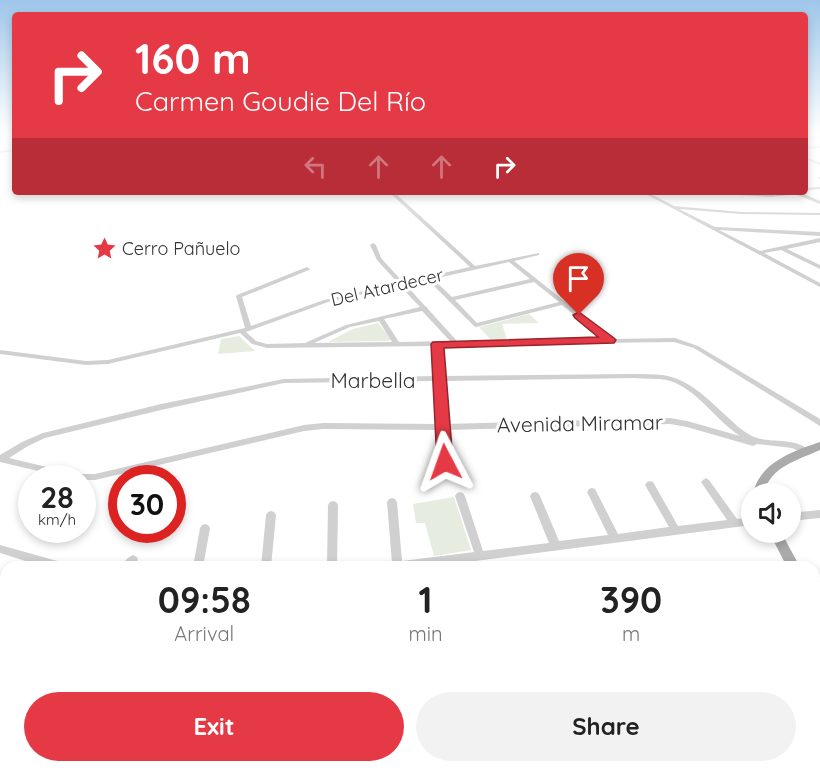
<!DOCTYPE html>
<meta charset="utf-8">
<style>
:root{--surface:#fff;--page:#f2f2f2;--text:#222;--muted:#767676;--accent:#e63946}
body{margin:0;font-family:Quicksand,sans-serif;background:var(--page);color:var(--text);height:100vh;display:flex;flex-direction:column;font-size:22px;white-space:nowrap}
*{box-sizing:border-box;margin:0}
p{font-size:20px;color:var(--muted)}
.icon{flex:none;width:33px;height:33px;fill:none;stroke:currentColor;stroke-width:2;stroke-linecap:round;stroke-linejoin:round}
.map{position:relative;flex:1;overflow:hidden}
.drawer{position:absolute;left:0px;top:561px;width:820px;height:212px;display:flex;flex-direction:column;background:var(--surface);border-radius:18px 18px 0 0;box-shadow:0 3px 9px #0003}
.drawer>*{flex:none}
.guide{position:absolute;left:12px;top:12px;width:796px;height:183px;border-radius:6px;box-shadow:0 3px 9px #0003;background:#e63946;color:#fff;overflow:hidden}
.tools{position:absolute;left:741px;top:483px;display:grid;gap:12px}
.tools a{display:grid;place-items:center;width:60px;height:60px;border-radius:50%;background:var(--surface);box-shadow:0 3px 9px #0003;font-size:30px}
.speed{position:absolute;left:18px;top:465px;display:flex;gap:12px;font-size:30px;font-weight:700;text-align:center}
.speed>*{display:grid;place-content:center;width:78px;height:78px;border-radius:50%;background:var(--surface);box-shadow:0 3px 9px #0003;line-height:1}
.speed small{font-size:15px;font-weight:400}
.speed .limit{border:9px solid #d22;background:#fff;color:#111}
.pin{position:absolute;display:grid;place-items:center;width:51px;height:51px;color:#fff;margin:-62px -26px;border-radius:50% 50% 50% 0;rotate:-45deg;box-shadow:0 0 6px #0007}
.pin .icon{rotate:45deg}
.me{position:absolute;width:66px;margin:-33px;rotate:356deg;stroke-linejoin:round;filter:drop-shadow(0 0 4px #0008)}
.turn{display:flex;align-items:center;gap:21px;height:126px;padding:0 24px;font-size:27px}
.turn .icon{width:78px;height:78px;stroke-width:2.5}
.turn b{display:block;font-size:42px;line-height:51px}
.lanes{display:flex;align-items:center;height:57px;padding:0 24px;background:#0003;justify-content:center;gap:30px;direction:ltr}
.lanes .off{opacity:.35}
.eta{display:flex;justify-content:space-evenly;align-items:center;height:102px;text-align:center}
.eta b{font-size:36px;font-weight:700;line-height:42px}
.primary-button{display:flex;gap:12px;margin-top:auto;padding:12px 24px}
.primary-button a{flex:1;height:69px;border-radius:36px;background:var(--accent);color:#fff;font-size:24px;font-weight:700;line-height:69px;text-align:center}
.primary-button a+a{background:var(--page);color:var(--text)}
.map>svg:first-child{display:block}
.green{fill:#e6ecdf}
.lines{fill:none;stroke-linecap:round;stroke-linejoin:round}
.minor{fill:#d0d0d0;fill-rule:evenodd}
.major{fill:#ababab;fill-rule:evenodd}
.route{fill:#e63946;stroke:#96252e;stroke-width:1.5}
.labels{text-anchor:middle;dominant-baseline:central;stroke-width:6;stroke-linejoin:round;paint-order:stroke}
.far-poi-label{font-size:18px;fill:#333;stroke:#fff;text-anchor:start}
.far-street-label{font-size:18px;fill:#333;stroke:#fff}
.street-label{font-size:21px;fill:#333;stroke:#fff}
</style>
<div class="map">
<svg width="820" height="772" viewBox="0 0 820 772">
<rect width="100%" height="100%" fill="#fff"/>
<!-- green -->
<g class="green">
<polygon points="529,314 539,323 502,324 507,339 490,339 479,327"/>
<polygon points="378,323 391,339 388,341 328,342 353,329"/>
<polygon points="239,336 255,351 218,354 221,339"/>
<polygon points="454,497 471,550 434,556 425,523 416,523 413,504"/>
</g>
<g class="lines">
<!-- minor -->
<g class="minor">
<polygon points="820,136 820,138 806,139 806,137"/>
<polygon points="820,146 820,148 806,149 806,147"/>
<polygon points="15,149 15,151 0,153 0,151"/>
<polygon points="806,157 820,163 820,165 806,159"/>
<polygon points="819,177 820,177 820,179 817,178"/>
<polygon points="820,187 820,189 806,190 806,188"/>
<path d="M 389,192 L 394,192 L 475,266 L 539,253 L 539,255 L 514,261 L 612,339 L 675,338 L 698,346 L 820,419 L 820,426 L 694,348 L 674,342 L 460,345 L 457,347 L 454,345 L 441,345 L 443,376 L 634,374 C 643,374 653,374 662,375 C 686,378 704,395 721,411 C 731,420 741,431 754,437 C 772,444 796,436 811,452 L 810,454 L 807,455 L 792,448 L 757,444 L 753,446 L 687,427 L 670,424 L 447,430 L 449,462 L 448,464 L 445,465 L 442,464 L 441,462 L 439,430 L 323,429 L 304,431 L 95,480 L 82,480 L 82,478 L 68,478 L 0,462 L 0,455 L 22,442 L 43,433 L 161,404 L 284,379 L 436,376 L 434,346 L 267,348 L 252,344 L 240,333 L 108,364 L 86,365 L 0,354 L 0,350 L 86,361 L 108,360 L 245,328 L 236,296 L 237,295 L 307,267 L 310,269 L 309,270 L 242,297 L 251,326 L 324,300 L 398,283 L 377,260 L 370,245 L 373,243 L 376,245 L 381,258 L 403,282 L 470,267 ZM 509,262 L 530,279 L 452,297 L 433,279 ZM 428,280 L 474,326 L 476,327 L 562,305 L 604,339 L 457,341 L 428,309 L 427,307 L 425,306 L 406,285 ZM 534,282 L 559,302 L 477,323 L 455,300 ZM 400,286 L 420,307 L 346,325 L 307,342 L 306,343 L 267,344 L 256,341 L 246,332 L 328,302 ZM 422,311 L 450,341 L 399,342 L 384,319 ZM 379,321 L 392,342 L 314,343 L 350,327 ZM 634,378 C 645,379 656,378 667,380 C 697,388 715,420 740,436 L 687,421 L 670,418 L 446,424 L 443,381 ZM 436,381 L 438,424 L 323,423 L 304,425 L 95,474 L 76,474 L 9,458 L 28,446 L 45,438 L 161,410 L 284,383 Z"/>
<polygon points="642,192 647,192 674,206 741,212 820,213 820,215 741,214 679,209 715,227 717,227 820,232 820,236 719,230 760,251 820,238 820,242 787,249 820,265 820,269 781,250 764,253 820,283 820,287"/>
<polygon points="697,192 772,195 789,192 800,192 820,201 820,204 795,194 772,197 699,193"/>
<polygon points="706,478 709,480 737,519 752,517 752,525 429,567 388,567 389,564 392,563 387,502 389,499 392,498 395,499 397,502 402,561 474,552 455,496 457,493 460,492 463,493 465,496 483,551 549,543 530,496 532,493 535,492 538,493 540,496 559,541 608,535 587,492 589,489 592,488 595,489 618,534 669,527 645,485 647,482 650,481 653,482 678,526 727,520 701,482 703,480"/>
<polygon points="333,501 336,502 338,505 337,567 327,567 328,505 330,502"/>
<polygon points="820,510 820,518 790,521 790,513"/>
<polygon points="271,511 274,512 276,515 271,567 261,567 266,515 268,512"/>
<polygon points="205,524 208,525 210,528 203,567 193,567 200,528 202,525"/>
<polygon points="0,545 61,562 65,564 66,567 45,567 0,553"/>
<path d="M 133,555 L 137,557 L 138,560 L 133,567 L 121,567 C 123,562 128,557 133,555 Z"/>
<polygon points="6,631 6,643 0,645 0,633"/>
<rect x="814" y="656" width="6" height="12"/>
</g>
<!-- major -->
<g class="major">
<path d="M 820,442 L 820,450 C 798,460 769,467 764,494 L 753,494 C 759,463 793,451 820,442 Z"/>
<polygon points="769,532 781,532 800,567 787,567"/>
<polygon points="814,598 820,602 820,619 814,616"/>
</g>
</g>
<!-- sky -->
<linearGradient id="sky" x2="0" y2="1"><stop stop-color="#9ec6ea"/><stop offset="0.55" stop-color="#fff"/><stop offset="1" stop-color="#fff" stop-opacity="0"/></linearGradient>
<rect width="820" height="242" fill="url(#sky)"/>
<!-- route -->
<polygon class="route" points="579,312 614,338 616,340 614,343 444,348 453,462 450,466 439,466 437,462 431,344 433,342 598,337 575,318 573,315"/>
<!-- icons -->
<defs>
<symbol id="sight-bare" viewBox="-9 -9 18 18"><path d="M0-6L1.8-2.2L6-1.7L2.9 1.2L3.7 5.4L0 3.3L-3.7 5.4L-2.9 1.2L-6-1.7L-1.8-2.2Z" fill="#e63946" stroke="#fff" stroke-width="2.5" paint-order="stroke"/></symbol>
</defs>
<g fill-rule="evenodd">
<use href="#sight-bare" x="88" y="232" width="33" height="33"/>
</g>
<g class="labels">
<!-- far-poi labels -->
<g class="far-poi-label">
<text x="122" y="248">Cerro Pañuelo</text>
</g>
<!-- far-street labels -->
<g class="far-street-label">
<text transform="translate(387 287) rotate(-13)">Del Atardecer</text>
</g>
<!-- street labels -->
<g class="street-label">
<text x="373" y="380">Marbella</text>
<text transform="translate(580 423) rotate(-1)">Avenida Miramar</text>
</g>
</g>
</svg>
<div class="tools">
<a><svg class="icon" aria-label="sound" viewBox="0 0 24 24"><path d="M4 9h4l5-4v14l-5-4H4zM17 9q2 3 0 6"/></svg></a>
</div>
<div class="speed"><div>28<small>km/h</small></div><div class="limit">30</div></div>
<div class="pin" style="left:579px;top:315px;background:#d93025"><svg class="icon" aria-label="arrive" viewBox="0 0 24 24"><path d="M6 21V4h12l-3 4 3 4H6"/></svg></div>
<svg class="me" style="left:445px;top:462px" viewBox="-20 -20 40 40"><path d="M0-17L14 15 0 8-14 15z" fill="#e63946" stroke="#fff" stroke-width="4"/></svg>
<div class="guide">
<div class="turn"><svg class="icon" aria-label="right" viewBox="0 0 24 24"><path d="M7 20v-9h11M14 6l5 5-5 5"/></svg><div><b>160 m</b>Carmen Goudie Del Río</div></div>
<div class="lanes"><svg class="icon off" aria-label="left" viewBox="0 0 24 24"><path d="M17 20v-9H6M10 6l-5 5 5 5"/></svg><svg class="icon off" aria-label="ahead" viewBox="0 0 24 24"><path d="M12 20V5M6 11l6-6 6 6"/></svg><svg class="icon off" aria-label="ahead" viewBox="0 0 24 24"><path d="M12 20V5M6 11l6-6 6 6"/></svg><svg class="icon" aria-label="right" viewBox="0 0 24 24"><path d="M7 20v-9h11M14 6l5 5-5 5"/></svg></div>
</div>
<section class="drawer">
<div class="eta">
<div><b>09:58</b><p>Arrival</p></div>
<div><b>1</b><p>min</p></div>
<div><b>390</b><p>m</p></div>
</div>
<div class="primary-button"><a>Exit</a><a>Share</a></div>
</section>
</div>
